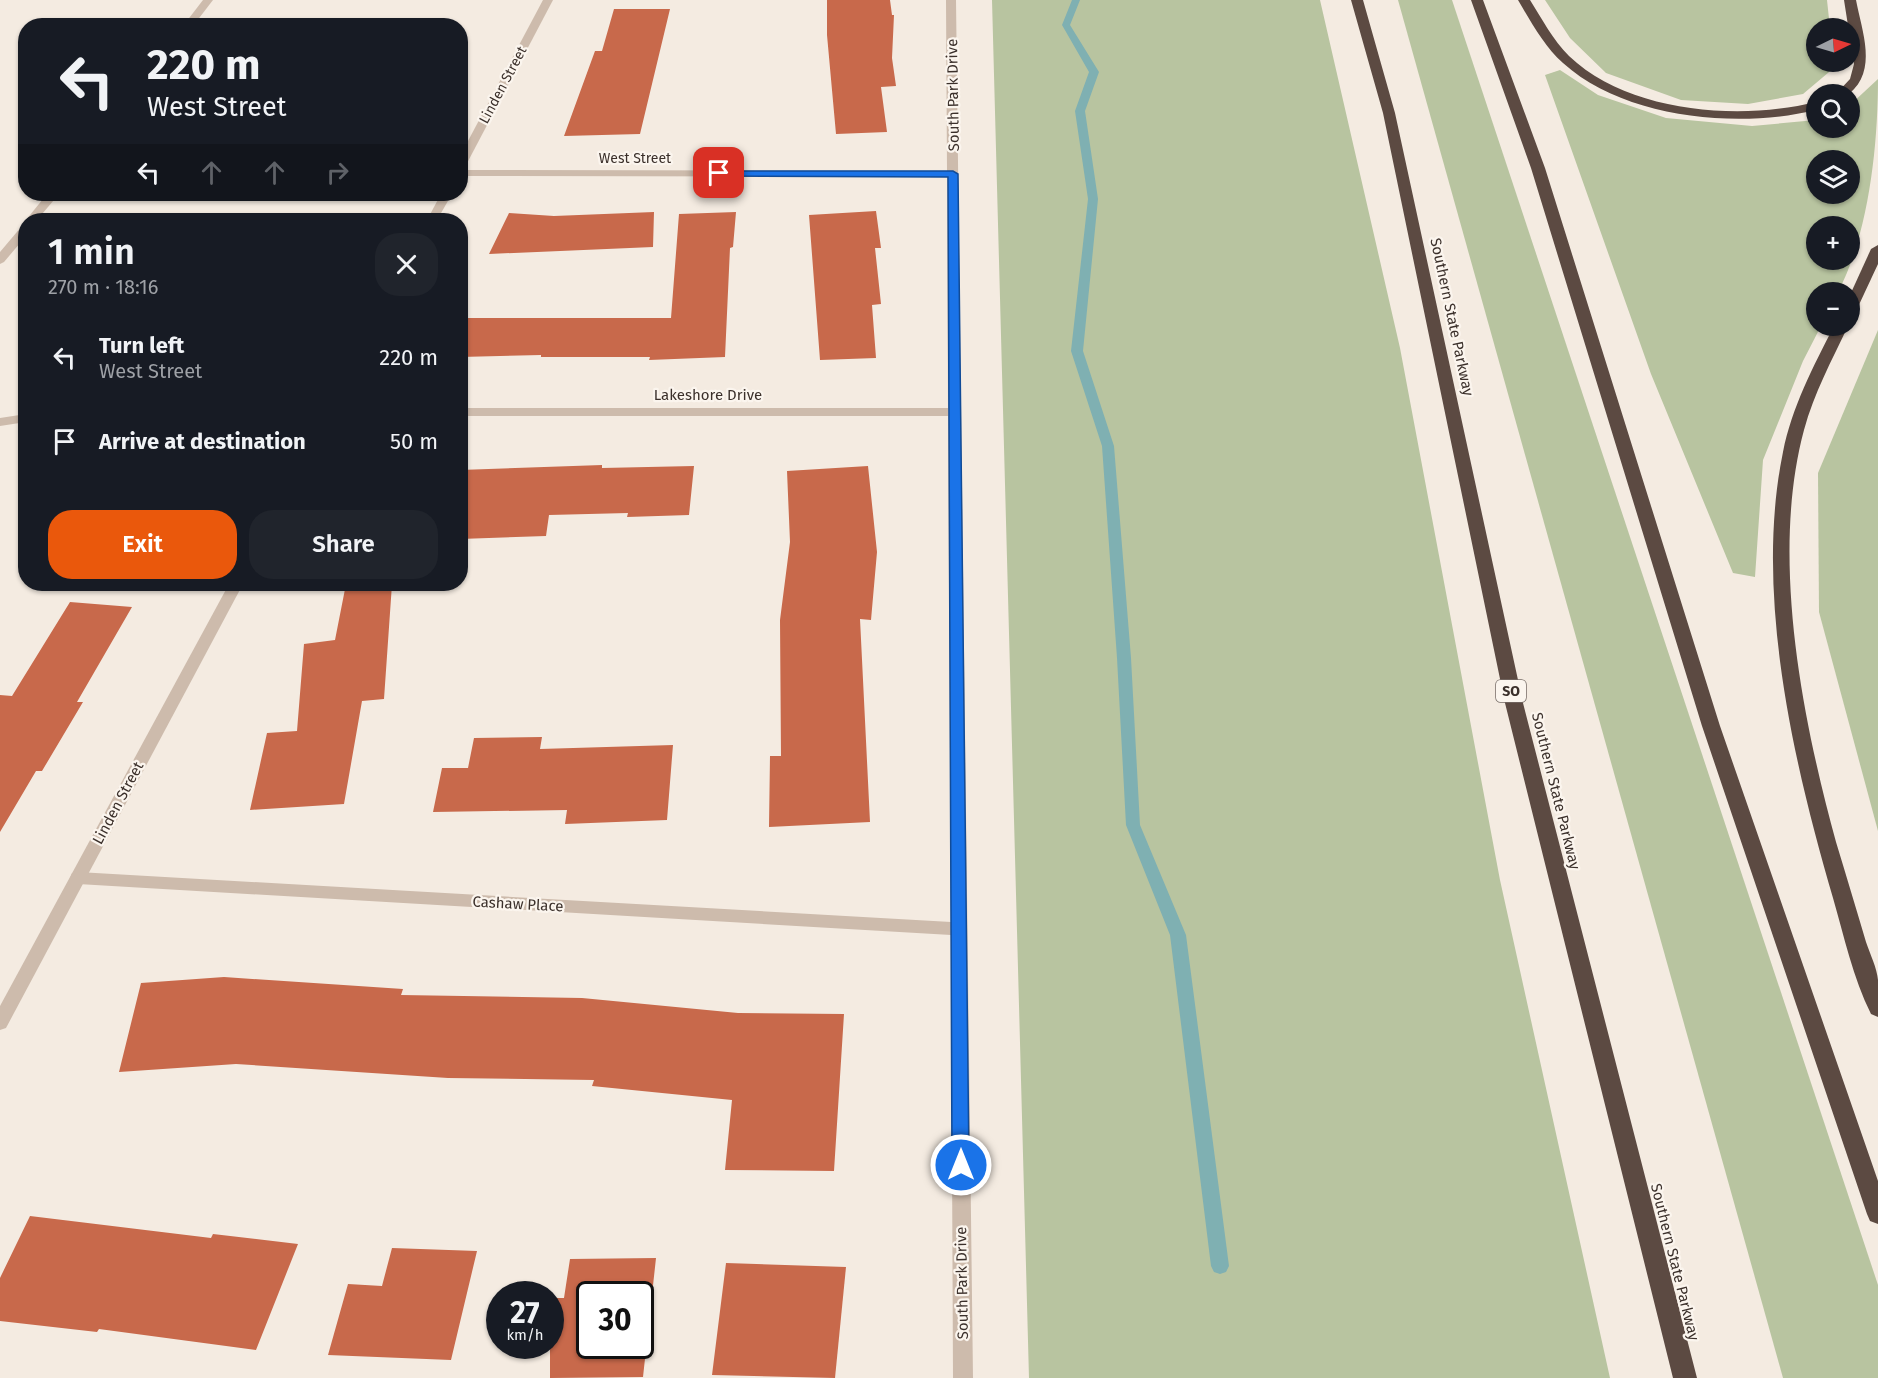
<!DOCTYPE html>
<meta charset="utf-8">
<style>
:root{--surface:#171b24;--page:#20242c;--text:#f1f3f6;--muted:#9ea1a6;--accent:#ea580c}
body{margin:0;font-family:"Fira Sans",sans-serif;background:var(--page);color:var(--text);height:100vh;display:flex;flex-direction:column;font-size:22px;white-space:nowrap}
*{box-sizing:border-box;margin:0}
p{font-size:20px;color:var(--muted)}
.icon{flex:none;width:33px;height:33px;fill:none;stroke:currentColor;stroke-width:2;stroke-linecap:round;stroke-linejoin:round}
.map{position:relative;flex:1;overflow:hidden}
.side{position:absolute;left:18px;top:213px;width:450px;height:378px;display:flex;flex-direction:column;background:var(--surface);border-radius:24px;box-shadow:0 2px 4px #0004}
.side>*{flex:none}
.hud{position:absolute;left:18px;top:18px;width:450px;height:183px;border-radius:24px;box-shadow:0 2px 4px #0004;background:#171b24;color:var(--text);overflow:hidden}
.needle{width:39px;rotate:85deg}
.controls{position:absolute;left:1806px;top:18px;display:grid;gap:12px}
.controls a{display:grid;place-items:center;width:54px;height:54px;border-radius:50%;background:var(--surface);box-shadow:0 2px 4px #0004;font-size:30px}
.speed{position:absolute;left:486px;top:1281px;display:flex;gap:12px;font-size:30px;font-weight:700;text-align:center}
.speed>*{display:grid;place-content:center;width:78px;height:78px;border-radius:50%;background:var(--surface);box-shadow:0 2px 4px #0004;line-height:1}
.speed small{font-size:15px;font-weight:400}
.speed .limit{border:3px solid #111;border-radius:9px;background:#fff;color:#111}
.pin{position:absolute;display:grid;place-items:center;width:51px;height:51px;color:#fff;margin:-26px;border-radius:12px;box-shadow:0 3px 9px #0006}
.me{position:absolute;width:66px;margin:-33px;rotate:0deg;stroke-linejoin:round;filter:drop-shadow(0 0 4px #0008)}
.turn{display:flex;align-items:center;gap:21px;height:126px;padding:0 30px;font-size:27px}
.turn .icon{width:78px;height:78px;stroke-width:2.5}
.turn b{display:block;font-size:42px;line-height:51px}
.lanes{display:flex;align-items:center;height:57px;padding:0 30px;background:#0003;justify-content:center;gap:30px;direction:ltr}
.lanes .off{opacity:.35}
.round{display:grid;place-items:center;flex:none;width:63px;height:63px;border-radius:24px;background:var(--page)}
.overview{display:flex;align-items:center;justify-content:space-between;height:102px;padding:0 30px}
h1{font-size:36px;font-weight:600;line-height:45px}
.primary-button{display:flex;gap:12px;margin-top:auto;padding:12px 30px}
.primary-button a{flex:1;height:69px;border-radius:24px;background:var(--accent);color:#fff;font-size:24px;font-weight:600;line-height:69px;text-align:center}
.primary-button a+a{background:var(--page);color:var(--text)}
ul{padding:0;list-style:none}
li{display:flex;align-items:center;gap:18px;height:84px;padding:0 30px}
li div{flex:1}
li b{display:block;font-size:22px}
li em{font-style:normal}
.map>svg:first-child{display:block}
.green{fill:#b8c4a0;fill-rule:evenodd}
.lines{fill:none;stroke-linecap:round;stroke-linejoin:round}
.stream{fill:#7fb0b2;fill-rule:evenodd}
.building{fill:#c8694b;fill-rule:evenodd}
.minor{fill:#cdbbac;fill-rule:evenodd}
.tertiary{fill:#cdbbac;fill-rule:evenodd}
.motorway{fill:#5c4a42;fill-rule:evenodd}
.route{fill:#1a73e8;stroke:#114b97;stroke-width:1.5}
.labels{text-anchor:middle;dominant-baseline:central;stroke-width:4.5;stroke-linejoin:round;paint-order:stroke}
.far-street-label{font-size:14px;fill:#3b302b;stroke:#fbf5ee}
.shield{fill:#fbf5ee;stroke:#756b66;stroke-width:1.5}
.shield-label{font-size:14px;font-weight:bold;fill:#3b302b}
.street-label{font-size:15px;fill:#3b302b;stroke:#fbf5ee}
</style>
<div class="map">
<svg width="1878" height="1378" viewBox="0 0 1878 1378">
<rect width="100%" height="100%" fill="#f4ebe1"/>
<!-- green -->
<g class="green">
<polygon points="992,0 1320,0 1400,348 1500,880 1610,1378 1029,1378"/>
<polygon points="1398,0 1452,0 1878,1285 1878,1378 1783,1378"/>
<polygon points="1545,0 1827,0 1830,28 1816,28 1816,62 1834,62 1835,67 1803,94 1748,104 1681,100 1606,73 1570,38"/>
<path d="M 1560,70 L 1598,95 L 1666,118 L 1752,126 L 1816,120 L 1816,128 L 1850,128 L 1850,105 L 1878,79 C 1878,145 1869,233 1838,292 L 1816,292 L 1816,326 L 1821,326 L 1803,361 L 1763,460 L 1755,577 L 1733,573 L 1651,374 L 1545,75 ZM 1816,160 L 1850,160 L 1850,194 L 1816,194 ZM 1850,226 L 1850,260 L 1816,260 L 1816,226 Z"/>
<polygon points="1878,330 1878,831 1819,612 1818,473"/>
</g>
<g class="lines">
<!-- stream -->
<polygon class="stream" points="1072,0 1080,0 1070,25 1099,72 1085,111 1098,199 1083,351 1114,446 1131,658 1140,825 1186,935 1229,1266 1226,1272 1220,1274 1214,1272 1211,1266 1170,935 1126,825 1117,658 1102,446 1071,351 1088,199 1075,111 1089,72 1062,25"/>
</g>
<!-- building -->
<g class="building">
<polygon points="827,0 890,0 892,15 894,15 892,58 896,86 881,87 887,132 836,134 827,35"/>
<polygon points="614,9 670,9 640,134 564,136 595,51 602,51"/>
<polygon points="876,211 881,248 875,248 881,304 872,305 876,358 820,360 809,215"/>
<polygon points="654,212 653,247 489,254 509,213 554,216"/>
<polygon points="736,212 733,247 730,248 725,357 649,360 650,357 541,357 541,355 460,357 460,318 671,318 679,214"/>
<polygon points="602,465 602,468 694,466 689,515 627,517 628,513 549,515 546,536 460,539 460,470"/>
<polygon points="868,466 877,552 871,620 860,619 870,822 769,827 770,756 781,756 780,620 790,542 787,471"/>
<polygon points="346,584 392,584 384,699 362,701 344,804 250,810 267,733 297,731 304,644 335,640"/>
<polygon points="70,602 132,607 77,702 83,702 42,771 36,771 0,832 0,695 12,696"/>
<polygon points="542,737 540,749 673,745 667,820 565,824 567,810 433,812 442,768 468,768 474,738"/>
<polygon points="224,977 403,989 401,995 582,998 738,1013 844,1014 834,1171 725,1170 732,1100 592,1086 594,1080 448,1078 236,1064 119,1072 141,983"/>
<polygon points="30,1216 211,1238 213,1234 298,1244 256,1350 99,1329 97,1332 0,1321 0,1278"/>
<polygon points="392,1248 477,1251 451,1360 328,1355 348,1284 382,1286"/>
<path d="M 656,1258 L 643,1377 L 550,1378 L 550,1298 L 564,1298 L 570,1259 ZM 590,1294 L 640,1294 L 640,1346 L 590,1346 Z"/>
<polygon points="726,1263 846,1267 835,1378 712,1375"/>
</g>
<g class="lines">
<!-- minor -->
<g class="minor">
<polygon points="203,0 213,0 193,26 183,26"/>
<polygon points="946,0 956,0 973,1378 953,1378 951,935 78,884 72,883 70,878 72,873 78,872 951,922 948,416 460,416 460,408 948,408 947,177 460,176 460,170 947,171"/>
<polygon points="47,194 59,194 37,220 26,220"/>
<polygon points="26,225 26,236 4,262 0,264 0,252 22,226"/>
</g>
<!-- tertiary -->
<g class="tertiary">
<polygon points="543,0 553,0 465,167 460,170 460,156"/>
<polygon points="441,194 452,194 437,220 427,220"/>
<polygon points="26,414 26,422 0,426 0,418"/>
<polygon points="229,584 243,584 6,1028 0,1030 0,1006"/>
</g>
<!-- motorway -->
<g class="motorway">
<polygon points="1351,0 1363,0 1395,113 1523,703 1697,1378 1673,1378 1505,703 1383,113"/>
<polygon points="1471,0 1483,0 1545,168 1720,726 1878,1181 1878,1224 1870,1221 1867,1214 1702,726 1531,168"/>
<path d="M 1518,0 L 1530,0 C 1542,19 1553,40 1569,56 C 1629,113 1740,121 1816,102 L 1816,110 C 1739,129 1625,119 1563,63 C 1544,46 1531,22 1518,0 Z"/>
<path d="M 1844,0 L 1856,0 C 1862,32 1878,70 1849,94 L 1836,94 L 1850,79 L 1854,64 Z"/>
<polygon points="1878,245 1878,264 1857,309 1850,313 1850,295 1871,249"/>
<path d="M 1834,326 L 1848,326 C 1832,360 1814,393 1804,430 C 1770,556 1802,718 1836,842 C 1846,875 1856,908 1866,942 C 1870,954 1877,968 1878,980 C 1878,992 1878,1005 1878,1017 L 1871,1014 C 1853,978 1844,936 1833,898 C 1793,761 1754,593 1783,452 C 1792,407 1813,367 1834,326 Z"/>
</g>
</g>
<!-- route -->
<polygon class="route" points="715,171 953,171 958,174 969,1165 967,1171 961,1173 955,1171 952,1165 948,177 719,176 714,173"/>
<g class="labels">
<!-- far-street labels -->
<g class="far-street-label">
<text transform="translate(503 85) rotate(-62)">Linden Street</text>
<text x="635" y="158">West Street</text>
</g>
<!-- shield labels -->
<rect class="shield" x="1496" y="680" width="30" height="22" rx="4.5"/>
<g class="shield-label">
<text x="1511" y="691">SO</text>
</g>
<!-- street labels -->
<g class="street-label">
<text transform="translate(953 95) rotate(-91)">South Park Drive</text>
<text transform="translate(1452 317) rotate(78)">Southern State Parkway</text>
<text x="708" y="395">Lakeshore Drive</text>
<text transform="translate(1556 791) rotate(76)">Southern State Parkway</text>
<text transform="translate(118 803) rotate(-62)">Linden Street</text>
<text transform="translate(518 904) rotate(3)">Cashaw Place</text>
<text transform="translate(1675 1262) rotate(76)">Southern State Parkway</text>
<text transform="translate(962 1283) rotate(-91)">South Park Drive</text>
</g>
</g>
</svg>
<div class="controls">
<a><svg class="needle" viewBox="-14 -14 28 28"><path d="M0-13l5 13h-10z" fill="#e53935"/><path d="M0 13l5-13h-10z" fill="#9ea1a6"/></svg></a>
<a><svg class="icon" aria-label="search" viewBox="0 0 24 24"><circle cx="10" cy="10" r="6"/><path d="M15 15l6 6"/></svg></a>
<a><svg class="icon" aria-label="layers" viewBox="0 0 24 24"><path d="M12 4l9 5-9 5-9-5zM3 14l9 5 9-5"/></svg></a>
<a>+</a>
<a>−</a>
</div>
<div class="speed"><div>27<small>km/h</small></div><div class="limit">30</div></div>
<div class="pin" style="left:719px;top:173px;background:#d93025"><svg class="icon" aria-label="arrive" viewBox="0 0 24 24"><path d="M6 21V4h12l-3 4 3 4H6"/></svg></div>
<svg class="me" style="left:961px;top:1165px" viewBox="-20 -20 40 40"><circle r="17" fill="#1a73e8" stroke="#fff" stroke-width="3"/><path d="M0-11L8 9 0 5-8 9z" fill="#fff"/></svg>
<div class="hud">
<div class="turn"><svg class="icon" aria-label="left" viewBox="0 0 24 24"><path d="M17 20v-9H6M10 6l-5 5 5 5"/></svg><div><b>220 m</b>West Street</div></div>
<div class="lanes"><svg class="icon" aria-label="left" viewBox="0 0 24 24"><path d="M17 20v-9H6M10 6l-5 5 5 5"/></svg><svg class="icon off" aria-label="ahead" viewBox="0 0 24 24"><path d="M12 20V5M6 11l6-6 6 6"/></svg><svg class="icon off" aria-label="ahead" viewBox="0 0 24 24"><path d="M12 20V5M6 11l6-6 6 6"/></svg><svg class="icon off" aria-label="right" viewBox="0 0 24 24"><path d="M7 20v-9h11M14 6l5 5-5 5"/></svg></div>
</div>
<section class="side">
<div class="overview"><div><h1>1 min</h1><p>270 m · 18:16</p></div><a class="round"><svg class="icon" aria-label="close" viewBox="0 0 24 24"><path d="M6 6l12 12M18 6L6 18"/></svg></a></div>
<ul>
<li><svg class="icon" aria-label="left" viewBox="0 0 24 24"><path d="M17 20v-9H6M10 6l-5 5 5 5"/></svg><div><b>Turn left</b><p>West Street</p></div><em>220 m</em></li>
<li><svg class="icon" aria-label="arrive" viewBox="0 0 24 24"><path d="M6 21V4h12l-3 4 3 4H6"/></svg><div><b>Arrive at destination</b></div><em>50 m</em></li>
</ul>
<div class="primary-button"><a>Exit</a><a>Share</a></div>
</section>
</div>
